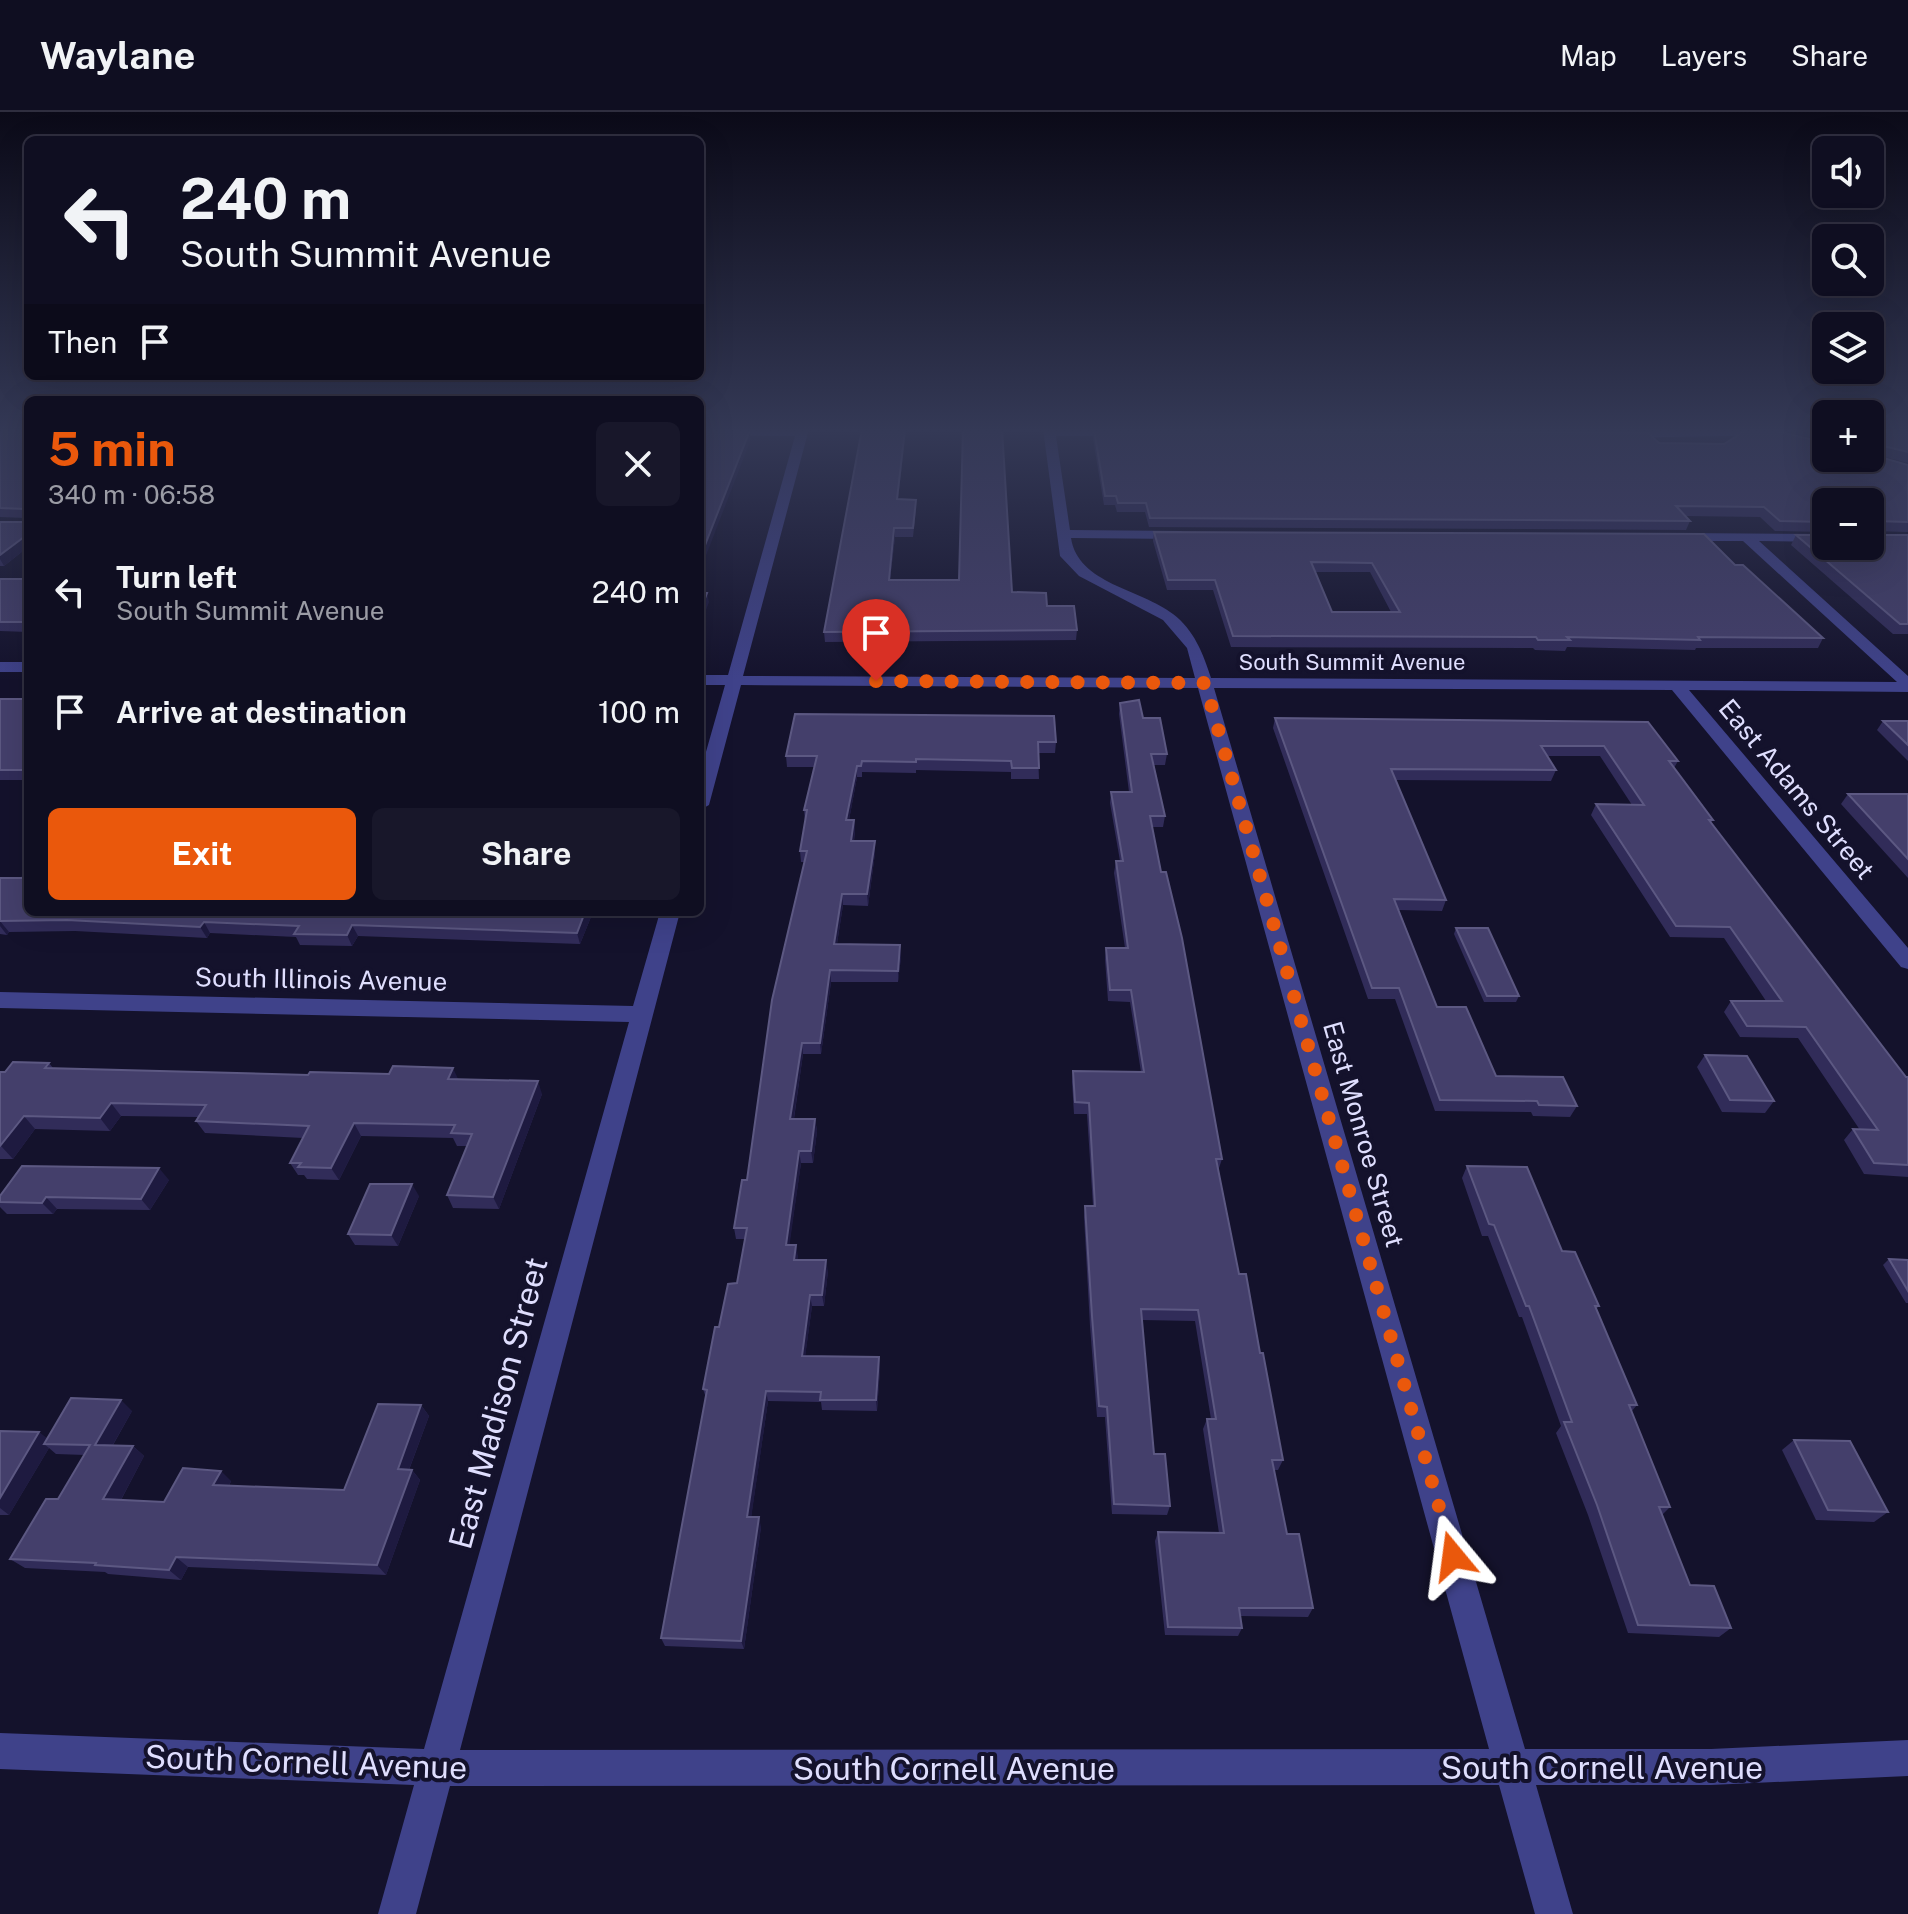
<!DOCTYPE html>
<meta charset="utf-8">
<style>
:root{--surface:#0f0e21;--page:#18172a;--text:#f1f3f6;--muted:#9b9ca5;--line:#2f2e3f;--accent:#ea580c}
body{margin:0;font-family:"Public Sans",sans-serif;background:var(--page);color:var(--text);height:100vh;display:flex;flex-direction:column;font-size:30px;white-space:nowrap}
*{box-sizing:border-box;margin:0}
p{font-size:26px;color:var(--muted)}
.icon{flex:none;width:44px;height:44px;fill:none;stroke:currentColor;stroke-width:2;stroke-linecap:round;stroke-linejoin:round}
.map{position:relative;flex:1;overflow:hidden}
.side{position:absolute;left:24px;top:284px;width:680px;height:520px;display:flex;flex-direction:column;background:var(--surface);border-radius:12px;box-shadow:0 8px 32px #0002,0 0 0 2px var(--line)}
.side>*{flex:none}
.banner{position:absolute;left:24px;top:24px;width:680px;height:244px;border-radius:12px;box-shadow:0 8px 32px #0002,0 0 0 2px var(--line);background:#0f0e21;color:var(--text);overflow:hidden}
.buttons{position:absolute;left:1812px;top:24px;display:grid;gap:16px}
.buttons a{display:grid;place-items:center;width:72px;height:72px;border-radius:12px;background:var(--surface);box-shadow:0 8px 32px #0002,0 0 0 2px var(--line);font-size:40px}
.pin{position:absolute;display:grid;place-items:center;width:68px;height:68px;color:#fff;margin:-82px -34px;border-radius:50% 50% 50% 0;rotate:-45deg;box-shadow:0 0 8px #0007}
.pin .icon{rotate:45deg}
.me{position:absolute;width:88px;margin:-44px;rotate:344deg;stroke-linejoin:round;filter:drop-shadow(0 0 6px #0008)}
.turn{display:flex;align-items:center;gap:28px;height:168px;padding:0 24px;font-size:36px}
.turn .icon{width:104px;height:104px;stroke-width:2.5}
.turn b{display:block;font-size:56px;line-height:68px}
.then{display:flex;align-items:center;height:76px;padding:0 24px;background:#0003;gap:16px;font-size:30px}
.round{display:grid;place-items:center;flex:none;width:84px;height:84px;border-radius:12px;background:var(--page)}
.head{display:flex;align-items:center;justify-content:space-between;height:136px;padding:0 24px}
h1{font-size:48px;font-weight:700;line-height:60px;color:var(--accent)}
.primary-button{display:flex;gap:16px;margin-top:auto;padding:16px 24px}
.primary-button a{flex:1;height:92px;border-radius:12px;background:var(--accent);color:#fff;font-size:32px;font-weight:700;line-height:92px;text-align:center}
.primary-button a+a{background:var(--page);color:var(--text)}
ul{padding:0;list-style:none}
li{display:flex;align-items:center;gap:24px;height:120px;padding:0 24px}
li div{flex:1}
li b{display:block;font-size:30px}
li em{font-style:normal}
header{display:flex;align-items:center;gap:48px;box-sizing:border-box;height:112px;padding:0 40px;background:var(--surface);border-bottom:2px solid var(--line)}
header strong{font-size:38px}
nav{display:flex;gap:44px;margin-inline-start:auto;font-size:28px}
.map>svg:first-child{display:block}
.lines{fill:none;stroke-linecap:round;stroke-linejoin:round}
.minor{fill:#3f428a;fill-rule:evenodd}
.wall{fill:#312c59;fill-rule:evenodd}
.shaded-wall{fill:#1e1a40}
.building{fill:#443f6b;stroke:#5c5882;stroke-width:2;fill-rule:evenodd}
.route{stroke:#ea580c;stroke-width:14;stroke-dasharray:0 25.2}
.labels{text-anchor:middle;dominant-baseline:central;stroke-width:8;stroke-linejoin:round;paint-order:stroke}
.far-street-label{font-size:22px;fill:#dfdefe;stroke:#14122c}
.street-label{font-size:26px;fill:#dfdefe;stroke:#14122c}
.near-street-label{font-size:32px;fill:#dfdefe;stroke:#14122c}
</style>
<header>
<strong>Waylane</strong>
<nav><a>Map</a><a>Layers</a><a>Share</a></nav>
</header>
<div class="map">
<svg width="1908" height="1802" viewBox="0 0 1908 1802">
<rect width="100%" height="100%" fill="#14122c"/>
<g class="lines">
<!-- minor -->
<g class="minor">
<path d="M 700,317 L 809,317 L 743,564 L 1195,566 L 1187,536 L 1163,508 L 1079,464 L 1060,444 L 1043,317 L 1124,318 L 1130,321 L 1124,324 L 1056,324 L 1070,418 L 1181,419 L 1188,423 L 1181,427 L 1071,426 C 1078,472 1141,477 1173,502 C 1194,518 1203,541 1211,566 L 1897,570 L 1743,429 L 1679,429 L 1672,425 L 1679,421 L 1826,422 L 1826,430 L 1759,429 L 1908,564 L 1908,580 L 1689,578 L 1908,836 L 1908,857 L 1901,855 L 1672,578 L 1214,576 L 1525,1637 L 1711,1637 L 1908,1628 L 1908,1664 L 1711,1673 L 1536,1673 L 1573,1802 L 1535,1802 L 1499,1673 L 450,1674 L 416,1802 L 378,1802 L 414,1673 L 0,1657 L 0,1621 L 424,1637 L 629,910 L 0,896 L 0,880 L 633,894 L 660,800 L 680,800 L 460,1638 L 1489,1637 L 1198,576 L 741,573 L 709,693 L 700,698 L 700,661 L 725,573 L 700,573 L 700,563 L 728,563 L 795,324 L 700,323 Z"/>
<polygon points="1768,318 1774,321 1772,323 1623,326 1617,323 1623,320"/>
<rect x="0" y="550" width="28" height="10"/>
</g>
</g>
<!-- wall -->
<g class="wall">
<polygon points="0,317 28,317 28,435 4,454 0,454 0,410 23,410 26,407 26,406 0,405"/>
<polygon points="906,317 898,387 916,397 913,425 895,425 890,468 1012,480 1047,494 1077,518 1076,528 825,530 824,520"/>
<polygon points="1777,317 1826,317 1826,330"/>
<polygon points="1870,317 1908,317 1908,351 1870,341"/>
<polygon points="1094,318 1659,331 1908,353 1908,420 1873,419 1872,420 1875,423 1908,423 1908,522 1893,522 1791,433 1796,423 1870,434 1826,390 1826,420 1775,419 1760,405 1686,404 1690,409 1686,418 1149,415 1145,400 1117,400 1115,393 1104,393 1093,327"/>
<path d="M 1154,420 L 1735,453 L 1823,526 L 1818,536 L 1696,536 L 1695,538 L 1567,535 L 1565,539 L 1535,538 L 1533,536 L 1231,535 L 1213,478 L 1167,478 L 1153,429 ZM 1315,460 L 1370,460 L 1391,500 L 1332,500 Z"/>
<polygon points="0,467 28,467 28,520 0,519"/>
<rect x="0" y="587" width="28" height="81"/>
<polygon points="1120,591 1143,606 1167,642 1165,653 1154,653 1165,704 1163,715 1152,715 1222,1047 1218,1059 1239,1162 1260,1241 1283,1348 1278,1358 1274,1358 1287,1422 1313,1496 1308,1505 1240,1504 1242,1516 1238,1524 1165,1523 1155,1429 1158,1420 1219,1421 1203,1317 1207,1307 1211,1307 1195,1209 1142,1208 1154,1342 1170,1394 1167,1403 1112,1402 1105,1305 1097,1305 1090,1214 1084,1105 1085,1094 1093,1094 1087,1002 1074,1002 1072,970 1073,959 1141,960 1130,890 1108,889 1105,847 1106,836 1125,836 1114,761 1116,749 1120,749 1110,691 1111,680 1129,680 1119,602"/>
<polygon points="795,602 1056,630 1055,641 1038,641 1039,667 1011,667 1011,660 916,658 916,661 862,660 862,665 857,665 849,708 854,708 855,719 854,729 875,729 875,741 868,794 843,793 837,832 901,845 898,870 831,870 821,942 803,942 794,1007 815,1007 817,1019 813,1051 801,1051 789,1133 798,1144 797,1148 828,1159 824,1194 812,1194 805,1244 880,1256 877,1299 822,1298 821,1290 768,1289 751,1405 761,1415 744,1537 665,1534 661,1526 706,1286 703,1277 719,1215 737,1171 745,1127 736,1127 734,1116 747,1068 804,750 801,750 800,739 805,709 804,698 815,655 787,655 786,644"/>
<polygon points="1275,606 1648,610 1678,649 1674,656 1713,708 1711,711 1906,965 1908,965 1908,1065 1864,1062 1844,1028 1853,1017 1860,1018 1798,926 1740,925 1724,900 1731,889 1766,889 1724,826 1670,825 1591,703 1596,692 1632,693 1600,644 1547,644 1556,658 1551,669 1395,668 1446,788 1442,799 1399,798 1437,895 1496,964 1577,994 1570,1005 1533,1004 1531,1000 1435,999 1395,887 1368,887 1273,616"/>
<polygon points="1883,609 1908,609 1908,649 1877,618"/>
<polygon points="1848,682 1908,682 1908,766 1841,692"/>
<polygon points="0,766 593,800 580,832 358,824 352,834 300,833 296,825 210,821 207,826 75,819 9,820 7,823 0,822"/>
<polygon points="1456,816 1519,884 1516,890 1484,890 1454,822"/>
<polygon points="1705,943 1774,989 1765,1001 1722,1000 1697,955"/>
<polygon points="49,951 53,956 458,967 542,982 499,1097 453,1096 447,1083 467,1034 457,1034 453,1026 361,1024 339,1068 307,1067 304,1063 298,1063 290,1051 303,1026 205,1021 196,1009 198,1005 121,1004 110,1019 35,1017 13,1047 0,1047 0,960"/>
<polygon points="1467,1054 1562,1139 1599,1194 1596,1197 1637,1293 1631,1300 1670,1395 1662,1403 1690,1473 1731,1516 1719,1525 1628,1521 1588,1403 1556,1321 1561,1314 1522,1205 1519,1205 1488,1124 1482,1124 1462,1066"/>
<polygon points="169,1068 150,1098 57,1097 53,1102 7,1102 0,1095 0,1084"/>
<polygon points="419,1084 398,1134 355,1133 348,1122"/>
<polygon points="1889,1147 1908,1148 1908,1191 1906,1191 1883,1153"/>
<polygon points="421,1293 429,1304 409,1358 412,1358 420,1368 386,1463 188,1455 181,1468 108,1462 105,1460 25,1456 10,1447 58,1387 85,1343 56,1342 49,1336 9,1403 0,1403 0,1319 47,1326 132,1299 113,1333 133,1334 144,1344 121,1388 164,1390 231,1369 229,1374 344,1378"/>
<polygon points="1794,1328 1888,1400 1874,1410 1816,1408 1782,1338"/>
</g>
<!-- shaded-wall -->
<g class="shaded-wall">
<polygon points="905,317 906,317 897,397 897,387"/>
<polygon points="750,318 751,327 700,459 700,446"/>
<polygon points="1875,332 1871,341 1870,341 1870,333"/>
<polygon points="894,416 895,425 889,477 889,468"/>
<polygon points="28,422 28,435 4,454 0,447 0,443"/>
<polygon points="707,481 709,490 700,514 700,500"/>
<polygon points="857,654 857,665 847,719 846,708"/>
<polygon points="854,708 855,719 852,740 851,729"/>
<polygon points="875,729 875,741 868,794 867,782"/>
<polygon points="842,782 843,793 835,844 834,832"/>
<polygon points="585,800 593,800 580,832 577,821"/>
<polygon points="0,809 9,820 7,823 0,814"/>
<polygon points="204,810 210,821 207,826 200,815"/>
<polygon points="352,813 358,824 352,834 347,823"/>
<polygon points="900,833 901,845 898,870 898,859"/>
<polygon points="830,858 831,870 821,942 820,931"/>
<polygon points="802,931 803,942 792,1019 790,1007"/>
<polygon points="453,956 459,969 448,967"/>
<polygon points="538,969 542,982 499,1097 493,1085"/>
<polygon points="111,991 121,1004 110,1019 100,1006"/>
<polygon points="24,1004 35,1017 13,1047 1,1034"/>
<polygon points="815,1007 817,1019 813,1051 811,1039"/>
<polygon points="354,1011 361,1024 339,1068 331,1056"/>
<polygon points="799,1039 801,1051 788,1144 786,1133"/>
<polygon points="159,1056 169,1068 150,1098 141,1087"/>
<polygon points="412,1072 419,1084 398,1134 391,1123"/>
<polygon points="46,1085 57,1097 53,1102 42,1091"/>
<polygon points="796,1133 798,1144 796,1159 794,1148"/>
<polygon points="826,1148 828,1159 824,1194 822,1183"/>
<polygon points="810,1183 812,1194 804,1254 802,1244"/>
<polygon points="879,1245 880,1256 877,1299 876,1288"/>
<polygon points="766,1279 768,1289 750,1414 747,1405"/>
<polygon points="121,1288 132,1299 107,1343 95,1333"/>
<polygon points="421,1293 429,1304 405,1368 398,1357"/>
<polygon points="39,1320 52,1330 44,1332 49,1336 9,1403 0,1396 0,1386"/>
<polygon points="133,1334 144,1344 116,1397 103,1387"/>
<polygon points="412,1358 420,1368 386,1463 377,1453"/>
<polygon points="221,1359 231,1369 224,1384 213,1373"/>
<polygon points="759,1405 761,1415 744,1537 741,1529"/>
<polygon points="176,1445 188,1455 181,1468 169,1458"/>
</g>
<!-- building -->
<g class="building">
<polygon points="0,317 28,317 28,422 0,443 0,410 23,410 26,407 25,397 0,396"/>
<polygon points="862,317 905,317 897,387 916,388 913,416 894,416 889,468 959,468 963,317 1002,317 1012,480 1046,481 1047,494 1074,494 1077,518 824,520"/>
<polygon points="1870,317 1908,317 1908,340 1875,332 1870,333"/>
<polygon points="700,318 750,318 700,446"/>
<polygon points="1094,318 1648,321 1659,331 1724,332 1745,319 1773,318 1826,331 1826,346 1870,346 1870,342 1908,353 1908,410 1875,409 1872,420 1875,423 1908,423 1908,512 1900,512 1796,423 1826,423 1826,434 1870,434 1870,390 1826,390 1826,410 1780,409 1764,395 1676,394 1690,409 1150,406 1146,391 1118,391 1116,384 1105,384"/>
<path d="M 1154,420 L 1704,422 L 1735,453 L 1743,453 L 1823,526 L 1698,525 L 1700,528 L 1567,525 L 1570,528 L 1538,528 L 1536,525 L 1233,524 L 1215,468 L 1168,468 ZM 1311,450 L 1372,451 L 1400,500 L 1332,500 Z"/>
<rect x="0" y="467" width="28" height="43"/>
<polygon points="700,481 707,481 700,500"/>
<rect x="0" y="587" width="28" height="71"/>
<polygon points="1139,588 1143,606 1160,606 1167,642 1151,642 1165,704 1150,704 1161,760 1166,760 1182,826 1222,1047 1216,1047 1239,1162 1246,1162 1260,1241 1263,1241 1283,1348 1272,1348 1287,1422 1299,1422 1313,1496 1239,1496 1242,1516 1168,1515 1158,1420 1224,1421 1207,1307 1216,1307 1198,1198 1141,1197 1154,1342 1165,1342 1170,1394 1114,1392 1107,1295 1099,1294 1092,1204 1085,1094 1095,1094 1089,991 1075,990 1073,959 1144,960 1131,878 1110,878 1106,836 1128,836 1116,749 1123,749 1111,680 1132,680 1120,591"/>
<polygon points="795,602 1054,604 1056,630 1038,630 1039,656 1012,656 1011,649 916,647 916,650 862,649 861,654 857,654 846,708 854,708 851,729 875,729 867,782 842,782 834,832 900,833 898,859 830,858 820,931 802,931 790,1007 815,1007 811,1039 799,1039 786,1133 796,1133 794,1148 826,1148 822,1183 810,1183 802,1244 879,1245 876,1288 820,1288 821,1280 766,1279 747,1405 759,1405 741,1529 661,1526 707,1278 703,1277 715,1215 719,1215 728,1172 737,1171 747,1116 734,1116 742,1068 747,1068 772,888 807,739 800,739 807,698 804,698 817,644 786,644"/>
<polygon points="1275,606 1648,610 1678,649 1669,649 1713,708 1709,708 1906,965 1908,965 1908,1053 1874,1051 1853,1017 1878,1018 1806,915 1747,914 1731,889 1782,889 1730,815 1676,814 1596,692 1644,693 1604,634 1541,634 1556,658 1391,657 1446,788 1394,787 1437,895 1466,895 1496,964 1563,965 1577,994 1539,993 1537,989 1440,988 1399,876 1372,876"/>
<polygon points="1883,609 1908,609 1908,633"/>
<polygon points="1848,682 1908,682 1908,747"/>
<polygon points="28,760 28,800 585,800 577,821 352,813 347,823 294,822 299,814 204,810 200,815 67,808 0,809 0,766 22,766"/>
<polygon points="1456,816 1488,816 1519,884 1487,884"/>
<polygon points="1705,943 1747,944 1774,989 1730,988"/>
<polygon points="13,950 49,951 45,956 308,963 310,960 389,962 393,954 453,956 448,967 538,969 493,1085 447,1083 472,1022 451,1021 455,1013 354,1011 331,1056 298,1055 301,1051 290,1051 309,1014 196,1009 206,993 111,991 100,1006 24,1004 0,1034 0,960 5,960"/>
<polygon points="22,1054 159,1056 141,1087 46,1085 42,1091 0,1090 0,1084"/>
<polygon points="1467,1054 1527,1055 1562,1139 1575,1140 1599,1194 1595,1194 1637,1293 1629,1293 1670,1395 1659,1395 1690,1473 1714,1474 1731,1516 1638,1513 1597,1393 1564,1310 1572,1310 1529,1194 1526,1194 1494,1113 1489,1112"/>
<polygon points="370,1072 412,1072 391,1123 348,1122"/>
<polygon points="1889,1147 1908,1148 1908,1179"/>
<polygon points="71,1286 121,1288 95,1333 133,1334 103,1387 164,1390 183,1356 221,1359 213,1373 344,1378 378,1292 421,1293 398,1357 412,1358 377,1453 176,1445 169,1458 95,1453 96,1451 10,1447 46,1387 58,1387 90,1333 44,1332"/>
<polygon points="0,1319 39,1320 0,1386"/>
<polygon points="1794,1328 1850,1329 1888,1400 1828,1398"/>
</g>
<!-- sky -->
<linearGradient id="sky" x2="0" y2="1"><stop stop-color="#0b0a18"/><stop offset="0.56" stop-color="#343956"/><stop offset="1" stop-color="#343956" stop-opacity="0"/></linearGradient>
<rect width="1908" height="569" fill="url(#sky)"/>
<g class="lines">
<!-- route -->
<polyline class="route" points="876,569 1205,571 1453,1444"/>
</g>
<g class="labels">
<!-- far-street labels -->
<g class="far-street-label">
<text x="1352" y="550">South Summit Avenue</text>
</g>
<!-- street labels -->
<g class="street-label">
<text transform="translate(1797 677) rotate(50)">East Adams Street</text>
<text transform="translate(321 867) rotate(1)">South Illinois Avenue</text>
<text transform="translate(1364 1022) rotate(74)">East Monroe Street</text>
</g>
<!-- near-street labels -->
<g class="near-street-label">
<text transform="translate(498 1291) rotate(-75)">East Madison Street</text>
<text transform="translate(306 1650) rotate(2)">South Cornell Avenue</text>
<text x="1602" y="1655">South Cornell Avenue</text>
<text x="954" y="1656">South Cornell Avenue</text>
</g>
</g>
</svg>
<div class="buttons">
<a><svg class="icon" aria-label="sound" viewBox="0 0 24 24"><path d="M4 9h4l5-4v14l-5-4H4zM17 9q2 3 0 6"/></svg></a>
<a><svg class="icon" aria-label="search" viewBox="0 0 24 24"><circle cx="10" cy="10" r="6"/><path d="M15 15l6 6"/></svg></a>
<a><svg class="icon" aria-label="layers" viewBox="0 0 24 24"><path d="M12 4l9 5-9 5-9-5zM3 14l9 5 9-5"/></svg></a>
<a>+</a>
<a>−</a>
</div>
<div class="pin" style="left:876px;top:569px;background:#d93025"><svg class="icon" aria-label="arrive" viewBox="0 0 24 24"><path d="M6 21V4h12l-3 4 3 4H6"/></svg></div>
<svg class="me" style="left:1453px;top:1444px" viewBox="-20 -20 40 40"><path d="M0-17L14 15 0 8-14 15z" fill="#ea580c" stroke="#fff" stroke-width="4"/></svg>
<div class="banner">
<div class="turn"><svg class="icon" aria-label="left" viewBox="0 0 24 24"><path d="M17 20v-9H6M10 6l-5 5 5 5"/></svg><div><b>240 m</b>South Summit Avenue</div></div>
<div class="then">Then<svg class="icon" aria-label="arrive" viewBox="0 0 24 24"><path d="M6 21V4h12l-3 4 3 4H6"/></svg></div>
</div>
<section class="side">
<div class="head"><div><h1>5 min</h1><p>340 m · 06:58</p></div><a class="round"><svg class="icon" aria-label="close" viewBox="0 0 24 24"><path d="M6 6l12 12M18 6L6 18"/></svg></a></div>
<ul>
<li><svg class="icon" aria-label="left" viewBox="0 0 24 24"><path d="M17 20v-9H6M10 6l-5 5 5 5"/></svg><div><b>Turn left</b><p>South Summit Avenue</p></div><em>240 m</em></li>
<li><svg class="icon" aria-label="arrive" viewBox="0 0 24 24"><path d="M6 21V4h12l-3 4 3 4H6"/></svg><div><b>Arrive at destination</b></div><em>100 m</em></li>
</ul>
<div class="primary-button"><a>Exit</a><a>Share</a></div>
</section>
</div>
